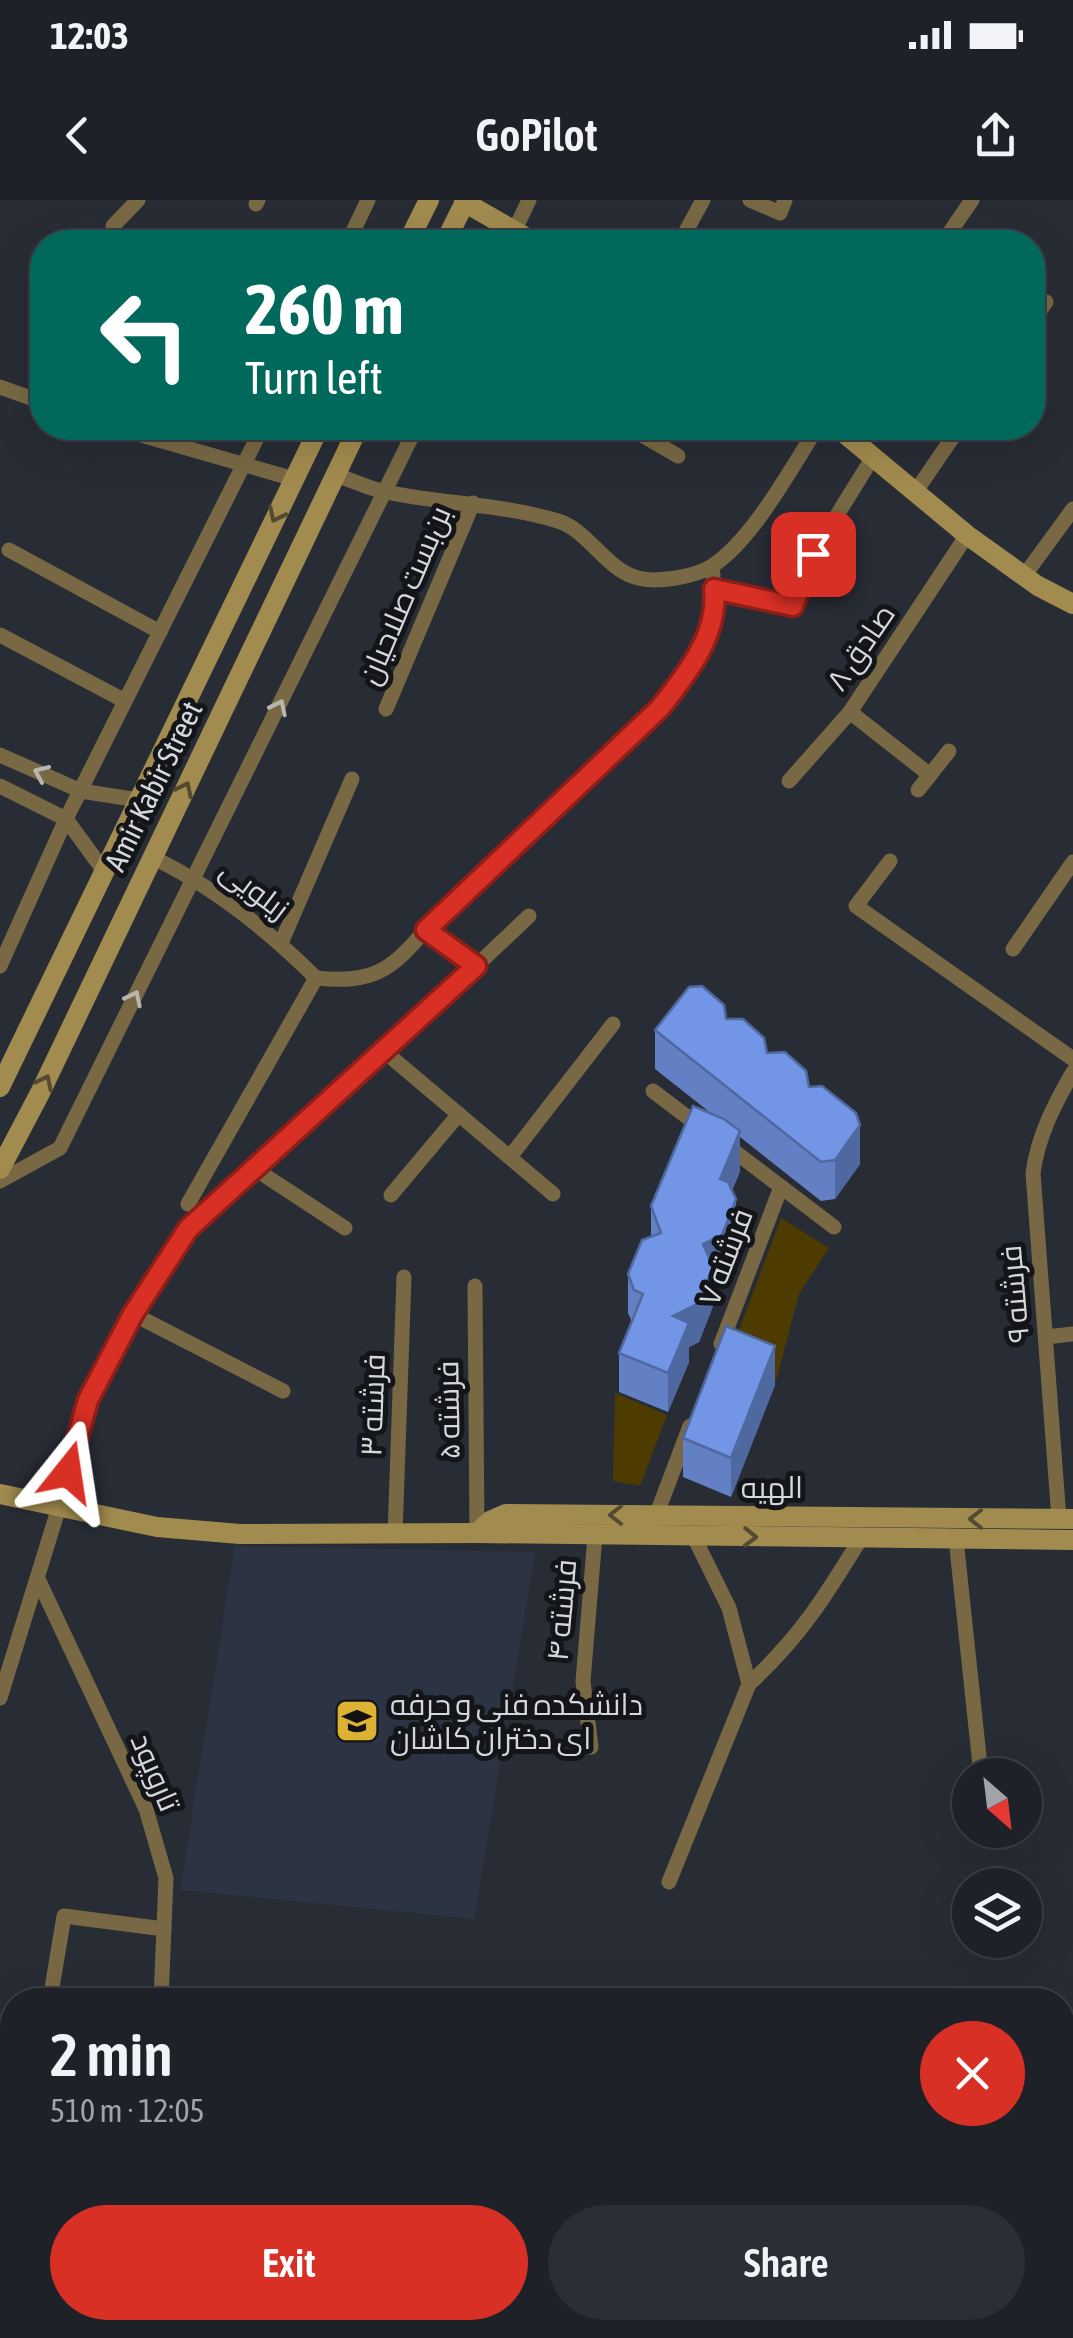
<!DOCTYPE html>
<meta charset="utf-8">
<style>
:root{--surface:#1e2128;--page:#2b2e34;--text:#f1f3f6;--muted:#a1a3a8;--line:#3c3e45;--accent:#d93025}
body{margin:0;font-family:"Asap Condensed",Cairo,sans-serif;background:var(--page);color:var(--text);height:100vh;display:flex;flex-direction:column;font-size:38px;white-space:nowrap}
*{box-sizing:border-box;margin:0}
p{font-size:32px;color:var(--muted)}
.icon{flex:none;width:55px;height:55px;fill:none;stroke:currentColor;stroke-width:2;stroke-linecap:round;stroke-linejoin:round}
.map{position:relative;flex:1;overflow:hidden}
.details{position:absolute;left:0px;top:1788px;width:1075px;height:352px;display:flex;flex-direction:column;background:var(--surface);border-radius:40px 40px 0 0;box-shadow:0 10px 40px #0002,0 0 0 2px var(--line)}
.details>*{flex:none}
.hud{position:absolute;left:30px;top:30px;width:1015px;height:210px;border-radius:40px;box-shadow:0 10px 40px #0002,0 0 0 2px var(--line);background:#00695c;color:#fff;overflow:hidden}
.needle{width:65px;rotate:152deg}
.controls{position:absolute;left:952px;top:1558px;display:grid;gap:20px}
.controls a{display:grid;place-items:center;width:90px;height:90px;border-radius:50%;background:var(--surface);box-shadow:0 10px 40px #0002,0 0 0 2px var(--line);font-size:50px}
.pin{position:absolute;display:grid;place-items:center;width:85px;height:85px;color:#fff;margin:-42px;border-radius:20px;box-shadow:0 5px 15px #0006}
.me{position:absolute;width:110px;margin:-55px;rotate:15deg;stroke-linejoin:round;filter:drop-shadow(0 0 8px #0008)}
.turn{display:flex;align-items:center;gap:35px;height:210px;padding:0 50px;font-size:45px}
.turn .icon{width:130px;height:130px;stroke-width:2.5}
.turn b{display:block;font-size:70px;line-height:85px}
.round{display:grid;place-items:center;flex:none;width:105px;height:105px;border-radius:52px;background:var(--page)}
.overview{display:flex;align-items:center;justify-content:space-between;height:170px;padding:0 50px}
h1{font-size:60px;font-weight:600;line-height:75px}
.cta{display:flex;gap:20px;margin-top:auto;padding:20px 50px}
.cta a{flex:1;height:115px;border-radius:60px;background:var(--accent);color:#fff;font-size:40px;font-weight:600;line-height:115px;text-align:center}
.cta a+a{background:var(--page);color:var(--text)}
.status{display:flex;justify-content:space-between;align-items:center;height:70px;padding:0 50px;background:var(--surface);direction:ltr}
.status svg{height:28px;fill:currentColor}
header{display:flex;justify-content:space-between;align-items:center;height:130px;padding:0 50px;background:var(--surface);font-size:45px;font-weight:600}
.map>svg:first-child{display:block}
.built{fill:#2c3342}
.green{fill:#4e3b00}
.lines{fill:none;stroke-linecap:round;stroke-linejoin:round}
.street{stroke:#786944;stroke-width:15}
.secondary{stroke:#a28b4e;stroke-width:20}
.wall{fill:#6380c5}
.shaded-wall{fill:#5068a0}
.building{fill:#7395e5;stroke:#5068a0;stroke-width:2.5}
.oneway{stroke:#534a31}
.oneway2{stroke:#b8b6af}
.route-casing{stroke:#8d1f18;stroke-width:25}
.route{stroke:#d93025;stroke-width:18}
.labels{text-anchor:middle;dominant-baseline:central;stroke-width:10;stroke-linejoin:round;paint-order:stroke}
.street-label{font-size:30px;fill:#d4d7dd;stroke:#131519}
.poi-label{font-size:30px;fill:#d4d7dd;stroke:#131519;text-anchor:start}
</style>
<div class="status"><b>12:03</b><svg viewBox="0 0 49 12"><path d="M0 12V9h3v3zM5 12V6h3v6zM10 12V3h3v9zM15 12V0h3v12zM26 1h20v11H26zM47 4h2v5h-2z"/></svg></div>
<header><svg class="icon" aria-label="back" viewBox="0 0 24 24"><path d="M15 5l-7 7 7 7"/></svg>GoPilot<svg class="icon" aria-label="share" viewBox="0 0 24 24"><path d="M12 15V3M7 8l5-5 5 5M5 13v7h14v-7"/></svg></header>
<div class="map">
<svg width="1073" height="2138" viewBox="0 0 1073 2138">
<rect width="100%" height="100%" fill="#282c35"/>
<!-- built -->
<polygon class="built" points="235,1346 535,1352 474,1719 180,1690"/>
<!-- green -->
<g class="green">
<polygon points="781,1018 829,1048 799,1094 776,1181 727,1162"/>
<polygon points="615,1193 667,1215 640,1286 613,1281"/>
</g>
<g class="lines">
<!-- street -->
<g class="street">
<polyline points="750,0 780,13 785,0"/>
<polyline points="256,4 258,0"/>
<polyline points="113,26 138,0"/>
<polyline points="348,42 368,0"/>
<polyline points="509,42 529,0"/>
<polyline points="680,42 703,0"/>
<polyline points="943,42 972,0"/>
<polyline points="1032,122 1046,102"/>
<polyline points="0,187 42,202"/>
<polyline points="35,200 42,176"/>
<polyline points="117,228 294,279"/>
<polyline points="630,228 678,256"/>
<path d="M 336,275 C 352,280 369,289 386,292 C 443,304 501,304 558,321 C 588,330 606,370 638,378 C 657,383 695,377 712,366 C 752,341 792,267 817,228"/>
<polyline points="916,291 959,228"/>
<polyline points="9,350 160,432"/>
<polyline points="1024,376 1073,309"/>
<polyline points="714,389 793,407 813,354 873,257"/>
<polyline points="0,435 125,501"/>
<polyline points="386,509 473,303"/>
<polyline points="850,512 930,575"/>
<polyline points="0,555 81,591 138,600"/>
<polyline points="789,581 850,512 967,335"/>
<polyline points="0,586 66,619 104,671"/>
<polyline points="918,590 949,551"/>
<path d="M 152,657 C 214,687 268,730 316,778"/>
<polyline points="890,661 856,706 1073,859"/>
<polyline points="426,729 475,767"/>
<polyline points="281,743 352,579"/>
<polyline points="1013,749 1073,662"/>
<polyline points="0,766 66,619 262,228"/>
<path d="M 316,778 C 372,784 391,771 426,729 L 660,507 L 690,470 L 717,411 L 712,367"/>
<polyline points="385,852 553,994"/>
<polyline points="653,891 703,929"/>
<polyline points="726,945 834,1027"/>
<polyline points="510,957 613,824"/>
<polyline points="255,969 345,1028"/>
<polyline points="0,981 60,948 416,228"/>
<polyline points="391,995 459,914"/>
<polyline points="188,1004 316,778"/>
<polyline points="475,1086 477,1333"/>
<polyline points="133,1114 283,1191"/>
<polyline points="1046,1137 1073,1134"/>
<polyline points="721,1144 781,987"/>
<polyline points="656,1316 690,1226"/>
<path d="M 1059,1319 L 1033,973 C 1038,936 1054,905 1073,872"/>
<polyline points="395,1335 404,1077"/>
<polyline points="956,1339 981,1575"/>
<polyline points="38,1379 146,1609 166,1678 161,1800"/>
<path d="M 749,1484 C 800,1437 825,1397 861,1338"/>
<polyline points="0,1498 59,1307 87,1200 133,1114 188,1029 385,852 529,716"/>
<polyline points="591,1547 583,1481 595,1336"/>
<polyline points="669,1682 749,1484 729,1408 694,1337"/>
<polyline points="50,1800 64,1716 164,1729"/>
<polyline points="0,1894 1,1894"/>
<polyline points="137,2138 138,2128"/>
</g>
<!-- secondary -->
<g class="secondary">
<polyline points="464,2 534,42"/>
<polyline points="408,42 429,0"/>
<polyline points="445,42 466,0"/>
<polyline points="838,228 967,335 1038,386 1073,404"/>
<polyline points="0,887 319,228"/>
<polyline points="0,969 40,893 358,228"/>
<polyline points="0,1294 157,1327 240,1334 477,1333 1073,1340"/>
<polyline points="477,1333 490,1321 506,1314 1073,1319"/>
</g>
</g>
<!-- wall -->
<g class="wall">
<polygon points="726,819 809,887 860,964 835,999 821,1001 740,937 740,971 732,991 736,1038 722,1074 713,1078 713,1106 699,1142 689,1147 689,1162 668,1212 619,1192 619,1153 632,1122 628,1113 628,1074 651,1037 651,1006 712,914 655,869 655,830"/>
<polygon points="775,1185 731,1297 683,1277 683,1238"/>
</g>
<!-- shaded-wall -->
<g class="shaded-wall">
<polygon points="860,925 860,964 835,999 835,960"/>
<polygon points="740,931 740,971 720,1019 720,979"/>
<polygon points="736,999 736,1038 722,1074 713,1078 713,1106 699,1142 689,1147 689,1162 668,1212 668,1173 673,1116 703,1044"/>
<polygon points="775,1146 775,1185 731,1297 731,1258"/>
</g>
<!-- building -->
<g class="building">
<polygon points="702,786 724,805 726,819 743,819 764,838 767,853 785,852 806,871 809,887 822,886 856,913 860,925 835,960 821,962 655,830 689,787"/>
<polygon points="693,906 724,919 740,931 720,979 728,982 736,999 722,1035 703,1044 713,1067 699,1103 673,1116 689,1123 668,1173 619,1153 643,1094 634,1090 628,1074 642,1040 661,1033 651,1006"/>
<polygon points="726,1126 775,1146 731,1258 683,1238"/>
</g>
<!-- one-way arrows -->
<defs><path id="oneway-chevron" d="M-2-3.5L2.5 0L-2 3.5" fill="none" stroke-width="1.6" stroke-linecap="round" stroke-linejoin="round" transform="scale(2.5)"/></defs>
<g class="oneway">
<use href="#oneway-chevron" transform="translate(276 315) rotate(116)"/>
<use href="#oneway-chevron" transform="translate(185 589) rotate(-64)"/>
<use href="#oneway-chevron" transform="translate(45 882) rotate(-64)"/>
<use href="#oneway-chevron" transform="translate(616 1315) rotate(-180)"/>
<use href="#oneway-chevron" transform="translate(976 1319) rotate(-180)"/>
<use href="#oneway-chevron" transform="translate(750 1337) rotate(1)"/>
</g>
<g class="oneway2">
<use href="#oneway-chevron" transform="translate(279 507) rotate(-64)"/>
<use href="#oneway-chevron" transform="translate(41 573) rotate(-156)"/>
<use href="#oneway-chevron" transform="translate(134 798) rotate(-64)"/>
</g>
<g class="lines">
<defs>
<path id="route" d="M 68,1272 L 88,1200 L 133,1114 L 188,1029 L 476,766 L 426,730 L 660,508 C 687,474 719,434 714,389 L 793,406 L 813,354"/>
</defs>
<!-- route casing -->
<use href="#route" class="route-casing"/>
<!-- route -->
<use href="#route" class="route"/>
</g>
<!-- icons -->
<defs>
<symbol id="university-square" viewBox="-11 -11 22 22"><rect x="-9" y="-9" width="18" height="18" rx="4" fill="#dcb233" stroke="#131519"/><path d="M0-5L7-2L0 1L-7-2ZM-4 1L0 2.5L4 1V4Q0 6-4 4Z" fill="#111"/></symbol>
</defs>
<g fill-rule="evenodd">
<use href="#university-square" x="332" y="1496" width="50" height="50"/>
</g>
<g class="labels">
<!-- street labels -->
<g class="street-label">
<text transform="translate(404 395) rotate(-67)">بن‌بست صلاحیان</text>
<text transform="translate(860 447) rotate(-56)">صادق ۸</text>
<text transform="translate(153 586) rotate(-64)">Amir Kabir Street</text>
<text transform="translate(255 689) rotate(37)">زیلویی</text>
<text transform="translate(725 1057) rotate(-69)">فرشته ۷</text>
<text transform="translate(1014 1094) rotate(-95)">فرشته ۹</text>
<text transform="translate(372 1205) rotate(-88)">فرشته ۳</text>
<text transform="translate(448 1210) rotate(-91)">فرشته ۵</text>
<text x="772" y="1287">الهیه</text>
<text transform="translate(561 1410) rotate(-85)">فرشته ۴</text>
<text transform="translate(156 1572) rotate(67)">تاروپود</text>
</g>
<!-- poi labels -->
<g class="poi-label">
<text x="390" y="1504">دانشکده فنی و حرفه<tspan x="390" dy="34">ای دختران کاشان</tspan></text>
</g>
</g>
</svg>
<div class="controls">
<a><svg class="needle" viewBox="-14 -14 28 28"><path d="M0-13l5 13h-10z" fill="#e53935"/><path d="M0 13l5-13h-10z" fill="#a1a3a8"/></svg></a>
<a><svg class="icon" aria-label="layers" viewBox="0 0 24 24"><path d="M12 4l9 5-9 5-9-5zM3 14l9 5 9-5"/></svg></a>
</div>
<div class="pin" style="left:813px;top:354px;background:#d93025"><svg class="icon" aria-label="arrive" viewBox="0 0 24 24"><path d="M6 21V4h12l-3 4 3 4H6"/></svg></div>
<svg class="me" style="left:68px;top:1272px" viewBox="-20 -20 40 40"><path d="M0-17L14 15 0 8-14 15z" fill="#d93025" stroke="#fff" stroke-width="4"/></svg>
<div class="hud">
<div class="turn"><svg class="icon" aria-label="left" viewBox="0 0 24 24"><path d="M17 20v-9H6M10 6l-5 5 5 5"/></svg><div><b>260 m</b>Turn left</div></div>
</div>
<section class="details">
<div class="overview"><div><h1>2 min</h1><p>510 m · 12:05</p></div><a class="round" style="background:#d93025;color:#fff"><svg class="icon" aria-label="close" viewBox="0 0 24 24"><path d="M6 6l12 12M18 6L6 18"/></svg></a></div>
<div class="cta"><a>Exit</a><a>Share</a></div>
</section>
</div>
